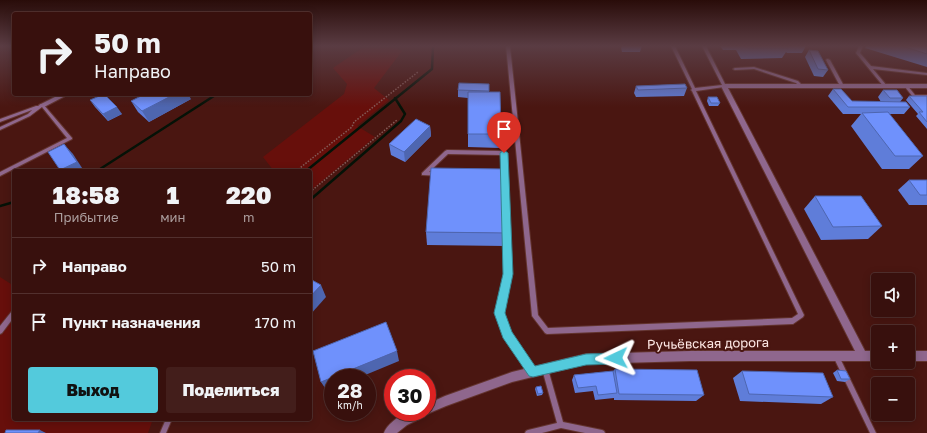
<!DOCTYPE html>
<html lang="ru">
<meta charset="utf-8">
<style>
:root{--surface:#38100d;--page:#431e1b;--text:#f1f3f6;--muted:#ab9d9d;--line:#52302e;--accent:#53cadc}
body{margin:0;font-family:"Golos Text",sans-serif;background:var(--page);color:var(--text);height:100vh;display:flex;flex-direction:column;font-size:15px;white-space:nowrap}
*{box-sizing:border-box;margin:0}
p{font-size:13px;color:var(--muted)}
.icon{flex:none;width:22px;height:22px;fill:none;stroke:currentColor;stroke-width:2;stroke-linecap:round;stroke-linejoin:round}
.map{position:relative;flex:1;overflow:hidden}
.panel{position:absolute;left:12px;top:169px;width:300px;height:252px;display:flex;flex-direction:column;background:var(--surface);border-radius:4px;box-shadow:0 2px 10px #0003,0 0 0 1px var(--line)}
.panel>*{flex:none}
.guide{position:absolute;left:12px;top:12px;width:300px;height:84px;border-radius:4px;box-shadow:0 2px 10px #0003,0 0 0 1px var(--line);background:#38100d;color:var(--text);overflow:hidden}
.buttons{position:absolute;left:871px;top:273px;display:grid;gap:8px}
.buttons a{display:grid;place-items:center;width:44px;height:44px;border-radius:4px;background:var(--surface);box-shadow:0 2px 10px #0003,0 0 0 1px var(--line);font-size:20px}
.speed{position:absolute;left:324px;top:369px;display:flex;gap:8px;font-size:20px;font-weight:700;text-align:center}
.speed>*{display:grid;place-content:center;width:52px;height:52px;border-radius:50%;background:var(--surface);box-shadow:0 2px 10px #0003,0 0 0 1px var(--line);line-height:1}
.speed small{font-size:10px;font-weight:400}
.speed .limit{border:6px solid #d22;background:#fff;color:#111}
.pin{position:absolute;display:grid;place-items:center;width:34px;height:34px;color:#fff;margin:-41px -17px;border-radius:50% 50% 50% 0;rotate:-45deg;box-shadow:0 0 4px #0007}
.pin .icon{rotate:45deg}
.me{position:absolute;width:44px;margin:-22px;rotate:268deg;stroke-linejoin:round;filter:drop-shadow(0 0 3px #0008)}
.turn{display:flex;align-items:center;gap:14px;height:84px;padding:0 16px;font-size:18px}
.turn .icon{width:52px;height:52px;stroke-width:2.5}
.turn b{display:block;font-size:28px;line-height:34px}
.eta{display:flex;justify-content:space-evenly;align-items:center;height:68px;text-align:center}
.eta b{font-size:24px;font-weight:800;line-height:28px}
.button{display:flex;gap:8px;margin-top:auto;padding:8px 16px}
.button a{flex:1;height:46px;border-radius:4px;background:var(--accent);color:#111;font-size:16px;font-weight:800;line-height:46px;text-align:center}
.button a+a{background:var(--page);color:var(--text)}
ul{padding:0;list-style:none}
li{display:flex;align-items:center;gap:12px;height:56px;padding:0 16px;border-top:1px solid var(--line)}
li div{flex:1}
li b{display:block;font-size:15px}
li em{font-style:normal}
.map>svg:first-child{display:block}
.green{fill:#670f0b}
.lines{fill:none;stroke-linecap:round;stroke-linejoin:round}
.stream{stroke:#051207;stroke-width:2.5}
.lane-casing{stroke:#63342f;stroke-width:2}
.street-casing{stroke:#63342f;stroke-width:2}
.path{stroke:#855b57;stroke-width:1.5;stroke-dasharray:1.5 1.5;stroke-linecap:butt}
.lane{fill:#8f678d;fill-rule:evenodd}
.street{fill:#8f678d;fill-rule:evenodd}
.wall{fill:#5f7dd9}
.shaded-wall{fill:#4e66b0}
.building{fill:#6f91fc;stroke:#4e66b0}
.route{fill:#53cadc;stroke:#36838f}
.labels{text-anchor:middle;dominant-baseline:central;stroke-width:4;stroke-linejoin:round;paint-order:stroke}
.near-street-label{font-size:13px;fill:#ffe9e6;stroke:#4a1611}
</style>
<div class="map">
<svg width="927" height="433" viewBox="0 0 927 433">
<rect width="100%" height="100%" fill="#4a1611"/>
<!-- green -->
<g class="green">
<polygon points="365,46 391,46 402,51 374,88 389,100 357,126 375,137 310,191 310,171 274,171 263,157 344,94 347,84 333,68"/>
<polygon points="0,277 14,286 14,419 153,419 148,433 0,433"/>
</g>
<g class="lines">
<!-- stream -->
<g class="stream">
<polyline points="97,171 217,94"/>
<polyline points="306,171 432,69 433,46"/>
<polyline points="310,200 401,121 405,114 395,98"/>
<polyline points="0,206 14,202"/>
</g>
<defs>
<g id="lane">
<polygon points="506,46 510,46 538,315 548,328 792,318 798,314 692,91 691,90 692,89 671,46 675,46 695,88 722,85 702,46 706,46 726,86 724,87 696,91 803,313 804,315 803,317 793,324 547,334 545,333 532,316"/>
<polygon points="859,46 863,46 860,53 871,66 927,73 927,75 873,69 887,86 886,87 884,87 856,53"/>
<polygon points="827,59 828,59 830,60 844,86 843,87 841,87 840,86 826,60"/>
<polygon points="754,67 798,81 803,86 802,87 800,87 796,83 754,69 735,70 733,69 735,68"/>
<polygon points="905,85 907,85 915,95 927,95 927,97 913,97 905,87"/>
<polygon points="41,104 43,104 72,138 72,139 0,176 0,172 67,138 42,107 30,116 0,130 0,127 28,114 32,110 0,122 0,119 36,106 38,106"/>
<path d="M 447,150 L 504,151 L 506,153 L 511,274 L 503,313 L 510,334 L 535,370 L 536,372 L 535,374 L 533,375 L 531,374 L 505,337 L 497,313 L 505,274 L 503,179 L 422,175 L 422,173 L 445,151 ZM 448,154 L 502,155 L 503,175 L 429,172 Z"/>
<polygon points="14,310 14,317 2,333 0,334 0,326 12,311"/>
<polygon points="836,353 838,354 876,433 870,433 833,356 834,354"/>
<polygon points="545,366 547,367 548,369 563,422 602,430 604,431 605,433 585,433 561,428 542,433 525,433 526,431 528,430 557,423 542,369 543,367"/>
<polygon points="166,419 172,419 166,433 160,433"/>
</g>
<g id="street">
<path d="M 724,84 L 927,84 L 927,88 L 728,88 L 865,351 L 878,351 L 878,361 L 690,361 L 586,364 L 512,382 L 446,406 L 427,414 L 426,414 L 425,416 L 407,425 L 397,433 L 384,433 C 387,424 402,413 411,412 C 416,411 422,412 427,412 L 427,404 L 445,396 L 512,372 L 586,354 L 690,351 L 855,351 L 721,86 Z"/>
<polygon points="61,94 69,94 44,107 42,107 39,105"/>
<rect x="908" y="351" width="19" height="10"/>
</g>
</defs>
<!-- lane casing -->
<use href="#lane" class="lane-casing"/>
<!-- street casing -->
<use href="#street" class="street-casing"/>
<!-- path -->
<g class="path">
<polyline points="296,171 352,127 354,122 418,72"/>
<polyline points="310,192 397,120"/>
</g>
<!-- lane -->
<use href="#lane" class="lane"/>
<!-- street -->
<use href="#street" class="street"/>
</g>
<!-- wall -->
<g class="wall">
<polygon points="622,46 642,46 640,52 622,52 621,48"/>
<polygon points="720,46 806,46 802,53 787,53 786,52 782,58 741,59 736,50 723,50"/>
<polygon points="866,46 927,46 927,67 865,48"/>
<polygon points="809,50 828,70 823,77 814,76 805,57"/>
<polygon points="489,84 489,92 501,134 500,148 468,147 468,98 458,97 458,90"/>
<polygon points="636,86 687,88 684,96 636,97 634,93"/>
<polygon points="833,89 852,101 881,102 878,97 883,90 903,98 900,102 910,107 904,114 889,114 923,156 909,169 882,169 851,126 861,114 843,114 828,96"/>
<polygon points="909,96 927,96 927,129 916,116 918,114 906,100"/>
<polygon points="708,97 720,103 718,106 709,106 707,101"/>
<polygon points="191,99 149,122 138,112 131,101"/>
<polygon points="90,100 122,114 108,121 95,107"/>
<polygon points="430,126 431,136 405,162 391,155 389,144"/>
<polygon points="909,180 927,180 927,205 909,205 898,190"/>
<polygon points="815,196 882,226 868,239 821,240 804,209"/>
<polygon points="426,232 506,233 505,246 427,245"/>
<polygon points="615,369 704,395 696,401 614,400 614,398 595,400 593,391 575,393 572,380 574,375 613,371"/>
<polygon points="837,370 850,379 845,382 837,381 833,373"/>
<polygon points="742,371 833,397 821,404 740,401 733,378"/>
<polygon points="536,387 543,393 542,395 537,396 535,389"/>
</g>
<!-- shaded-wall -->
<g class="shaded-wall">
<polygon points="175,94 188,94 191,99 149,122 142,111"/>
<polygon points="117,107 122,114 108,121 103,114"/>
<polygon points="430,126 431,136 405,162 404,152"/>
<polygon points="64,144 73,154 84,171 61,171 60,170"/>
<polygon points="321,285 326,297 310,315 310,297"/>
<polygon points="397,351 399,361 358,378 333,378 333,388 327,391 321,382"/>
<polygon points="40,430 46,433 38,433"/>
</g>
<!-- building -->
<g class="building">
<polygon points="745,46 787,46 788,48 747,48"/>
<polygon points="902,46 927,46 927,54"/>
<polygon points="809,50 818,51 828,70 818,69"/>
<polygon points="459,83 489,84 489,91 458,90"/>
<polygon points="685,84 687,88 638,90 636,86"/>
<polygon points="833,89 841,89 852,101 906,102 910,107 848,107"/>
<polygon points="883,90 897,90 903,98 890,98"/>
<polygon points="468,92 500,92 501,134 468,134"/>
<polygon points="104,94 117,107 103,114 90,100"/>
<polygon points="145,94 175,94 142,111 131,101"/>
<polygon points="909,96 927,96 927,122 919,112 923,112"/>
<polygon points="708,97 717,97 720,103 711,103"/>
<polygon points="888,112 923,156 895,156 862,113"/>
<polygon points="416,119 430,126 404,152 389,144"/>
<polygon points="64,144 77,162 60,170 48,152"/>
<polygon points="431,168 503,169 506,233 426,232"/>
<polygon points="909,180 927,180 927,195 920,195"/>
<polygon points="815,196 861,196 882,226 833,227"/>
<polygon points="310,279 321,285 310,297"/>
<polygon points="386,322 397,351 321,382 313,351"/>
<polygon points="615,369 697,370 704,395 619,394"/>
<polygon points="837,370 846,371 850,379 841,379"/>
<polygon points="613,371 617,393 598,395 596,386 578,388 574,375"/>
<polygon points="742,371 823,373 833,397 749,394"/>
<polygon points="541,386 543,393 538,394 536,387"/>
<polygon points="6,430 40,430 38,433 5,433"/>
</g>
<!-- sky -->
<linearGradient id="sky" x2="0" y2="1"><stop stop-color="#290c09"/><stop offset="0.43" stop-color="#5a3c43"/><stop offset="1" stop-color="#5a3c43" stop-opacity="0"/></linearGradient>
<rect width="927" height="107" fill="url(#sky)"/>
<!-- route -->
<polygon class="route" points="504,150 508,153 513,274 505,313 512,332 535,366 586,354 616,353 620,355 621,358 620,362 616,364 586,365 533,377 529,376 503,338 494,313 503,274 500,153"/>
<g class="labels">
<!-- near-street labels -->
<g class="near-street-label">
<text transform="translate(708 343) rotate(-1)">Ручьёвская дорога</text>
</g>
</g>
</svg>
<div class="buttons">
<a><svg class="icon" aria-label="sound" viewBox="0 0 24 24"><path d="M4 9h4l5-4v14l-5-4H4zM17 9q2 3 0 6"/></svg></a>
<a>+</a>
<a>−</a>
</div>
<div class="speed"><div>28<small>km/h</small></div><div class="limit">30</div></div>
<div class="pin" style="left:504px;top:153px;background:#d93025"><svg class="icon" aria-label="arrive" viewBox="0 0 24 24"><path d="M6 21V4h12l-3 4 3 4H6"/></svg></div>
<svg class="me" style="left:616px;top:358px" viewBox="-20 -20 40 40"><path d="M0-17L14 15 0 8-14 15z" fill="#53cadc" stroke="#fff" stroke-width="4"/></svg>
<div class="guide">
<div class="turn"><svg class="icon" aria-label="right" viewBox="0 0 24 24"><path d="M7 20v-9h11M14 6l5 5-5 5"/></svg><div><b>50 m</b>Направо</div></div>
</div>
<section class="panel">
<div class="eta">
<div><b>18:58</b><p>Прибытие</p></div>
<div><b>1</b><p>мин</p></div>
<div><b>220</b><p>m</p></div>
</div>
<ul>
<li><svg class="icon" aria-label="right" viewBox="0 0 24 24"><path d="M7 20v-9h11M14 6l5 5-5 5"/></svg><div><b>Направо</b></div><em>50 m</em></li>
<li><svg class="icon" aria-label="arrive" viewBox="0 0 24 24"><path d="M6 21V4h12l-3 4 3 4H6"/></svg><div><b>Пункт назначения</b></div><em>170 m</em></li>
</ul>
<div class="button"><a>Выход</a><a>Поделиться</a></div>
</section>
</div>
